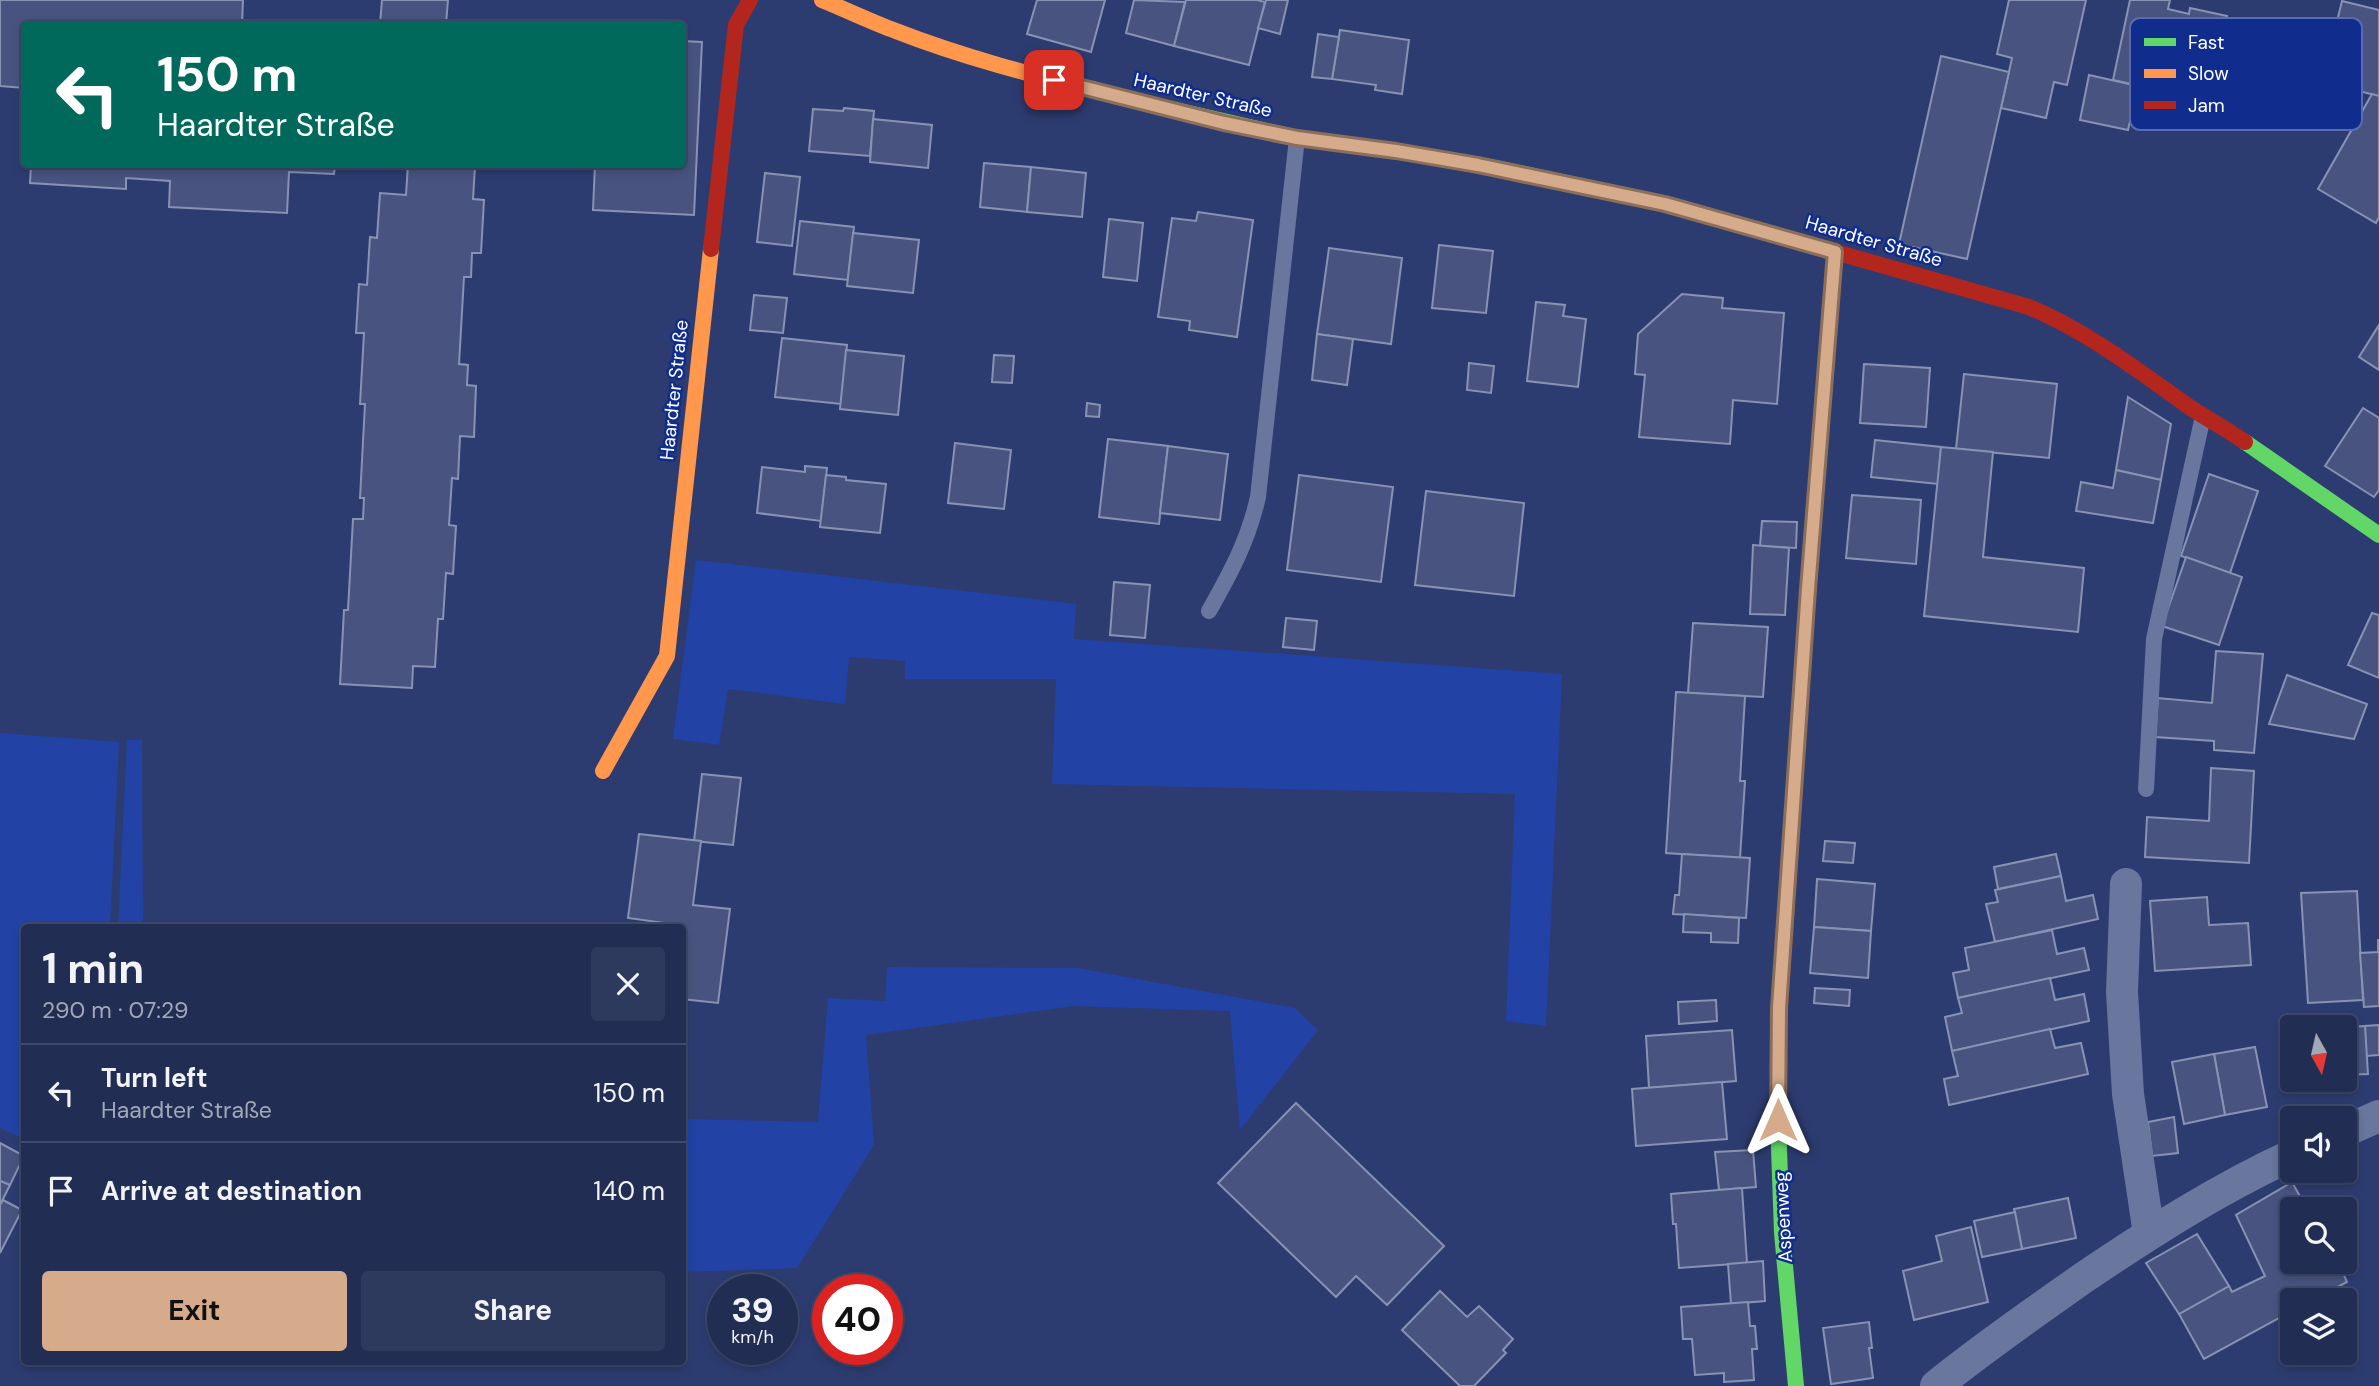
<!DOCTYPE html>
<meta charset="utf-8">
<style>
:root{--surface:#222d54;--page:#2e395e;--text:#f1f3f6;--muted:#a2a8b8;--line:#3f496b;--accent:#d6ab8b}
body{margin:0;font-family:"DM Sans",sans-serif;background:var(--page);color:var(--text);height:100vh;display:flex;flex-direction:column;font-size:26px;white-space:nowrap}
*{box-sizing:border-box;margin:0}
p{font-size:23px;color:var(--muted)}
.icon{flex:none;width:38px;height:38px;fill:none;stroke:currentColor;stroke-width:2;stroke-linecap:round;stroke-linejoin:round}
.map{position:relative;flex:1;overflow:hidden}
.drawer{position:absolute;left:21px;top:924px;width:665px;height:441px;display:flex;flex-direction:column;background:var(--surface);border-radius:7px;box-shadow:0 4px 10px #0003,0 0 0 2px var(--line)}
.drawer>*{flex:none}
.banner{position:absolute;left:21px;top:21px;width:665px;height:147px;border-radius:7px;box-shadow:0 4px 10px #0003,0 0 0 2px var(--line);background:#00695c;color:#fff;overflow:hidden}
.needle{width:46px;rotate:172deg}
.tools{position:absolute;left:2280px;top:1015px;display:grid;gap:14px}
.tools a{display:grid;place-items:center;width:77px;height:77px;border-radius:7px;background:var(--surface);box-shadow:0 4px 10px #0003,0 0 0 2px var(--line);font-size:35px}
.speed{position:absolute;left:707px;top:1274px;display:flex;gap:14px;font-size:35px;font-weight:700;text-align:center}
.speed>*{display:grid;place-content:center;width:91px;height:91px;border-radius:50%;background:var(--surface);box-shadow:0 4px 10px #0003,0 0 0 2px var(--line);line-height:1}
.speed small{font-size:18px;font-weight:400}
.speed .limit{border:10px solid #d22;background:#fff;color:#111}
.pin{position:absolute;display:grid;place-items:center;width:60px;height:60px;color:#fff;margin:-30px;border-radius:14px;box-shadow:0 4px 10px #0006}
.me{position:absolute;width:77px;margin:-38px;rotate:0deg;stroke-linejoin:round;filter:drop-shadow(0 0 5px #0008)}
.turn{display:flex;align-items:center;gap:24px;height:147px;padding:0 21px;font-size:32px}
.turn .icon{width:91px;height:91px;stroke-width:2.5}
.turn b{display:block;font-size:49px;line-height:60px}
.round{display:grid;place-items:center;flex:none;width:74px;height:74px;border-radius:7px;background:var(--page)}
.headline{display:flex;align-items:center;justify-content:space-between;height:119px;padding:0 21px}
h1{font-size:42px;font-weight:700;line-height:52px}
.cta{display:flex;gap:14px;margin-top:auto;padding:14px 21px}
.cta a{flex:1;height:80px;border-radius:7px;background:var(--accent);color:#111;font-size:28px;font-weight:700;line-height:80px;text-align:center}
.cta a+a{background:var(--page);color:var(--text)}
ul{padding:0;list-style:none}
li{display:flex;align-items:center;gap:21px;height:98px;padding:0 21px;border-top:2px solid var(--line)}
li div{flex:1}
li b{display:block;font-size:26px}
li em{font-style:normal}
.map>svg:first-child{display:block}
.green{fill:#2342a5}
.building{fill:#48547f;stroke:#8892b3;stroke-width:2}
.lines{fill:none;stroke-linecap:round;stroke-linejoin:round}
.lane{stroke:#69769d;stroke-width:16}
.street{stroke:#69769d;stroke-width:32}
.fast{stroke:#63d668;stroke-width:16}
.slow{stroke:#ff974d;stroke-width:16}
.jam{stroke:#b3261e;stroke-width:16}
.route-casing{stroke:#8b6f5a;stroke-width:18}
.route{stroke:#d6ab8b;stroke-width:12}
.labels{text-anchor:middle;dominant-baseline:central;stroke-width:5;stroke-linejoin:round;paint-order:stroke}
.street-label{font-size:19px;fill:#fff;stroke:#102d8d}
.key{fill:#102d8d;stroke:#586caf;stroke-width:2}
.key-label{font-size:19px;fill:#fff}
</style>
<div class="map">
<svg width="2379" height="1386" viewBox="0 0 2379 1386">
<rect width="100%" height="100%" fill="#2d3c70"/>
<!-- green -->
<g class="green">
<polygon points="696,560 1076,604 1074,639 1562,674 1546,1026 1506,1021 1515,794 1052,784 1056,679 905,679 905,661 849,657 845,704 728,689 719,745 673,739"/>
<polygon points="0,733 119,742 110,927 24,928 24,1139 0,1128"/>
<polygon points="127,740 142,740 143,927 118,927"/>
<polygon points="887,967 1077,968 1295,1008 1318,1030 1240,1130 1230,1011 1073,1006 866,1035 874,1145 797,1268 683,1272 683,1119 818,1122 828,998 885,1001"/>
</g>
<!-- building -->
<g class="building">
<polygon points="0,0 243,0 242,24 24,24 24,88 0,86"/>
<polygon points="382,0 448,0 446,24 380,24"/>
<polygon points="1037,0 1105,0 1091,52 1027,34"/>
<polygon points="1134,0 1185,2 1174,46 1126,33"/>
<polygon points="1186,0 1257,0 1265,2 1249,65 1174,46"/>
<polygon points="1266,0 1288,0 1280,34 1258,28"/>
<polygon points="2009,0 2086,0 2067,85 2054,82 2046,118 2001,108 2012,58 1997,54"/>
<polygon points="2130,0 2170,0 2168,9 2189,14 2190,8 2227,16 2208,101 2113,80"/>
<polygon points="2342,1 2379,10 2379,96 2322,82"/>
<polygon points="1340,30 1409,40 1402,94 1375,90 1376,85 1332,79"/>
<polygon points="1318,34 1339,37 1332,79 1312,77"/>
<polygon points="682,41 702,42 694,215 593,210 595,164 682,164"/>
<polygon points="1941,56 2009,72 1967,259 1899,244"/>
<polygon points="2089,75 2138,86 2128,130 2080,120"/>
<polygon points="2372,94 2379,96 2379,217 2376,223 2318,189"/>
<polygon points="844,108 874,111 870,156 809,151 813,109 843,111"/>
<polygon points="873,119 932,125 928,168 870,162"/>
<polygon points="984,163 1031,167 1027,212 980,207"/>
<polygon points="31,164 335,164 334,174 289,172 287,213 169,207 170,181 126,178 126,189 30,183"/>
<polygon points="335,164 408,164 408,169"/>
<polygon points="408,164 475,166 473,199 484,200 481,253 472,253 471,277 464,277 459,364 468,365 467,385 476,386 474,437 460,436 458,479 452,478 449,525 456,526 453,574 446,573 443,619 438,619 435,667 413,666 412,688 340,684 344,610 348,610 353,519 363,519 364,498 360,498 365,404 360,404 364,333 356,333 359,284 367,285 370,237 377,238 380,193 406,195"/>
<polygon points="1031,167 1086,173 1082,217 1027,212"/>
<polygon points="765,173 800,177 792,246 757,242"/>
<polygon points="1198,212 1253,220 1237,337 1189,330 1190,321 1158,317 1172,218 1196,221"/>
<polygon points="1109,219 1143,223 1137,281 1103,277"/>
<polygon points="800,221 854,227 848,280 794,274"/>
<polygon points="853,233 919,240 913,293 847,286"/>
<polygon points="1439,245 1493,251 1486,313 1432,308"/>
<polygon points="1329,248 1402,258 1391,344 1317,334"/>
<polygon points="1682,294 1723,298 1722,308 1784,313 1777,404 1733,400 1730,444 1639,437 1645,375 1635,374 1638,334"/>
<polygon points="754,295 787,298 783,333 750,330"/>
<polygon points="1536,302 1565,305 1563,316 1586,319 1578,387 1527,381"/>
<polygon points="2379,325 2379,370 2359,357"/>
<polygon points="1317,334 1353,339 1347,385 1312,380"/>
<polygon points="782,338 847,345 841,404 775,397"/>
<polygon points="846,350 904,356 898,415 840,409"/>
<polygon points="994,355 1014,356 1012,383 992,382"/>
<polygon points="1469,363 1494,366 1491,393 1467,390"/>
<polygon points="1864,364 1930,368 1926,427 1860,423"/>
<polygon points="1964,374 2057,384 2049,458 1956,449"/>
<polygon points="2128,397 2171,424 2161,480 2116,470"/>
<polygon points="1087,403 1100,405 1099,417 1086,416"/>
<polygon points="2363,408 2379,418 2379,490 2374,497 2325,466"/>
<polygon points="1108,439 1168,446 1159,524 1099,517"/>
<polygon points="1875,440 1941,447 1938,484 1871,477"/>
<polygon points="955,443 1011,450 1004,509 948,503"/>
<polygon points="1168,446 1228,454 1220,520 1160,513"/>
<polygon points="1941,447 1993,452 1983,557 2084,568 2078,632 1924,616"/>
<polygon points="805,466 827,468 821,521 757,513 762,467 805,472"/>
<polygon points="2116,470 2161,480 2153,523 2076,511 2081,482 2113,488"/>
<polygon points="2209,474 2258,491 2230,573 2181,556"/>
<polygon points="826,475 846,477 846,480 886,484 880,533 820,527"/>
<polygon points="1299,475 1393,487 1381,582 1287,570"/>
<polygon points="1426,491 1524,503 1514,596 1415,585"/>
<polygon points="1852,495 1921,500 1916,564 1846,558"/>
<polygon points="1762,521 1797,522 1796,548 1760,546"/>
<polygon points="1753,545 1789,548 1785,615 1750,614"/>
<polygon points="2186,557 2242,577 2219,645 2162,626"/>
<polygon points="1114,582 1150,585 1145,638 1110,635"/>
<polygon points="2372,613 2379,615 2379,678 2348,665"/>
<polygon points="1286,618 1317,621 1314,650 1283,647"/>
<polygon points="1693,623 1768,627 1763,697 1688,693"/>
<polygon points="2216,651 2263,654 2254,753 2214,750 2214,741 2155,737 2158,698 2212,703"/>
<polygon points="2287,675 2367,704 2354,739 2269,724"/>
<polygon points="1676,692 1745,696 1740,781 1745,781 1740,858 1666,853"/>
<polygon points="2211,768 2254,771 2249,863 2145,857 2147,817 2209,821"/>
<polygon points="702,774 741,778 733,845 694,841"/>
<polygon points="639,834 701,841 693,905 730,909 718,1003 682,999 682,928 671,928 672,924 628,918"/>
<polygon points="1825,841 1855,843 1853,863 1823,861"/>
<polygon points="1682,854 1750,858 1746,918 1673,914 1675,895 1679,895"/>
<polygon points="2056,854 2061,876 1998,889 1994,867"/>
<polygon points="2061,876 2066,901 2093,895 2098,919 1995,942 1986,904 1998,902 1995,890"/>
<polygon points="1817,879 1875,884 1871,931 1814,927"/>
<polygon points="2357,891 2363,1000 2308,1003 2301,893"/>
<polygon points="2207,897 2209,925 2248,923 2251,965 2155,971 2150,901"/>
<polygon points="1684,914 1739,918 1738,943 1711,942 1711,933 1683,932"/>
<polygon points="1814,927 1871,931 1868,978 1810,973"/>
<polygon points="2052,930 2057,954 2084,948 2089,970 1958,998 1953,973 1969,970 1965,948"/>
<polygon points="2378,940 2379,940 2379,1006 2364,1007 2360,953 2378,952"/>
<polygon points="2050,978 2055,1000 2084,994 2089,1021 1952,1051 1945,1017 1962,1013 1958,998"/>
<polygon points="1815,988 1850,990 1849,1006 1814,1003"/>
<polygon points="1716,1000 1717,1021 1679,1024 1678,1002"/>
<polygon points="2379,1025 2379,1055 2366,1056 2365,1026"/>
<polygon points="2365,1026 2368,1074 2345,1075 2345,1027 2338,1027"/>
<polygon points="2050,1029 2055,1048 2081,1043 2088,1074 1949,1105 1944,1079 1958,1076 1952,1051"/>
<polygon points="1732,1030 1736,1081 1649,1088 1646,1036"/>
<polygon points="2292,1030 2292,1078 2284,1078 2281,1031"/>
<polygon points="2255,1047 2267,1107 2225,1115 2214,1054"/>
<polygon points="2214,1054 2225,1115 2184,1124 2172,1062"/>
<polygon points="1722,1082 1727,1139 1636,1146 1632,1089"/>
<polygon points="1296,1103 1444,1246 1387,1305 1356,1276 1336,1297 1218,1183"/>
<polygon points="2174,1117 2178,1153 2152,1156 2148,1122"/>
<polygon points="0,1143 24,1156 10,1185 0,1181"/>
<polygon points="1753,1150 1756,1187 1719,1190 1715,1152"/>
<polygon points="0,1181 10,1185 0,1205"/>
<polygon points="2292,1182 2307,1209 2292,1209 2292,1262 2345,1262 2345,1242 2358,1265 2343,1273 2347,1282 2313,1300 2292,1300 2292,1311 2204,1359 2179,1314 2229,1286 2232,1292 2265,1276 2236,1215"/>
<polygon points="1742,1188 1747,1263 1679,1268 1676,1224 1673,1224 1671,1194"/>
<polygon points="2068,1198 2076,1238 2022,1249 2014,1209"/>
<polygon points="3,1200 22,1210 0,1253 0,1205"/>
<polygon points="2015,1212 2022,1249 1982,1257 1974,1221"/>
<polygon points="1971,1227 1988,1302 1914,1320 1903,1271 1942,1261 1936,1236"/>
<polygon points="2197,1234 2229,1286 2179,1314 2146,1263"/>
<polygon points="1763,1261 1765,1301 1731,1304 1728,1264"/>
<polygon points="1440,1291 1467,1317 1479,1306 1513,1339 1503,1350 1506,1353 1474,1386 1460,1386 1402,1330"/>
<polygon points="1748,1302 1750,1326 1755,1326 1757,1349 1752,1349 1754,1380 1724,1382 1724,1373 1695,1375 1692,1339 1683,1339 1681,1307"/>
<polygon points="1869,1322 1872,1348 1869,1348 1873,1378 1831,1384 1823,1328"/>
</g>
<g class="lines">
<!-- lane -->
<g class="lane">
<path d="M 1209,611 C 1231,572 1248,541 1258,497 L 1297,138"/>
<polyline points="2146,789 2154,639 2203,416"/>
</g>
<!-- street -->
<g class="street">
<polyline points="2126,884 2122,992 2128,1094 2149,1234"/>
<polyline points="2345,1131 2379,1116"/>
<path d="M 1936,1386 C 1984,1347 2035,1312 2086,1276 C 2153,1231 2220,1188 2292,1155"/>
</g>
<!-- fast -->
<g class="fast">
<polyline points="1127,99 1297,138 1396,151 1505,170 1665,204 1708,216"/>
<polyline points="2245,442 2379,535"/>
<polyline points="1779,1022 1778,1120 1782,1233 1796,1386"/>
</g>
<!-- slow -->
<g class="slow">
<path d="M 822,0 C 847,10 871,22 896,31 C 970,60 1049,79 1127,99"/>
<polyline points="1807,607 1835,252"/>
<polyline points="603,771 667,656 711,249"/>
</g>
<!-- jam -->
<g class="jam">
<path d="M 1708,216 L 2029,307 C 2084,330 2132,366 2181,401 C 2201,416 2224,427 2245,442"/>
<polyline points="711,249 736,25 750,0"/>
<polyline points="1779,1022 1807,607"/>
</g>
</g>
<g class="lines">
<defs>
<polyline id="route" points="1054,80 1224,123 1297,138 1396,151 1478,165 1665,204 1835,252 1808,589 1779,1008 1778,1120"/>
</defs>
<!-- route casing -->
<use href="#route" class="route-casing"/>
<!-- route -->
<use href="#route" class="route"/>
</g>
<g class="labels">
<!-- street labels -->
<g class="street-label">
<text transform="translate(1203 95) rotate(13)">Haardter Straße</text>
<text transform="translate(1874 241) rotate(16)">Haardter Straße</text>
<text transform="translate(674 390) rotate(-84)">Haardter Straße</text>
<text transform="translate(1783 1217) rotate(-93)">Aspenweg</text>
</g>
</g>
<!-- legend -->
<rect x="2130" y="18" width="232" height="112" rx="10" class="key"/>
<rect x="2144" y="38" width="32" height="8" fill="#63d668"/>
<rect x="2144" y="69" width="32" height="9" fill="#ff974d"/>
<rect x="2144" y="101" width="32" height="8" fill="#b3261e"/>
<g class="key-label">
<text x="2188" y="49">Fast</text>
<text x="2188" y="80">Slow</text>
<text x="2188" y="112">Jam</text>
</g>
</svg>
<div class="tools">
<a><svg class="needle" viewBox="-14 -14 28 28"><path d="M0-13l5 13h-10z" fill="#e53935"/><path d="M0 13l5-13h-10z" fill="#a2a8b8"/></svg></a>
<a><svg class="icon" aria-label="sound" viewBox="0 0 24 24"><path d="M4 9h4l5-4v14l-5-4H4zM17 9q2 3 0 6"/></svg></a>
<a><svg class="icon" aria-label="search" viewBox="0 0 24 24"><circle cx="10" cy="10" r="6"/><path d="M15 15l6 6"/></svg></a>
<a><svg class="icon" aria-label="layers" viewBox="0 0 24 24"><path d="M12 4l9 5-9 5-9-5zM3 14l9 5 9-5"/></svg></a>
</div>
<div class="speed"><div>39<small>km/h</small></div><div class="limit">40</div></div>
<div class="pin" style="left:1054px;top:80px;background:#d93025"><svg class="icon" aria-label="arrive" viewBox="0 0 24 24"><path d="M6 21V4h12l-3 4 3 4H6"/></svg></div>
<svg class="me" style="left:1778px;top:1120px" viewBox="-20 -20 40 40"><path d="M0-17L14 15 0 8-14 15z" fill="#d6ab8b" stroke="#fff" stroke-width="4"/></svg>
<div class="banner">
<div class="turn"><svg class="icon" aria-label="left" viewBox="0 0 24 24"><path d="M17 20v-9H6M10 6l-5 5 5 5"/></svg><div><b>150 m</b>Haardter Straße</div></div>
</div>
<section class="drawer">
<div class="headline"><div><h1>1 min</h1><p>290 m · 07:29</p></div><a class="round"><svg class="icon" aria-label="close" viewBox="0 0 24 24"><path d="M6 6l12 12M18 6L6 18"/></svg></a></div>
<ul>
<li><svg class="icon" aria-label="left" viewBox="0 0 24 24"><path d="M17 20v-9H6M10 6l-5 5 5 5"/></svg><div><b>Turn left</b><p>Haardter Straße</p></div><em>150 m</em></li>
<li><svg class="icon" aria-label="arrive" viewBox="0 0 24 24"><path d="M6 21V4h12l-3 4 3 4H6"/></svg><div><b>Arrive at destination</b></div><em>140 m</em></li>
</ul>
<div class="cta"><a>Exit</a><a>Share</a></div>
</section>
</div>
